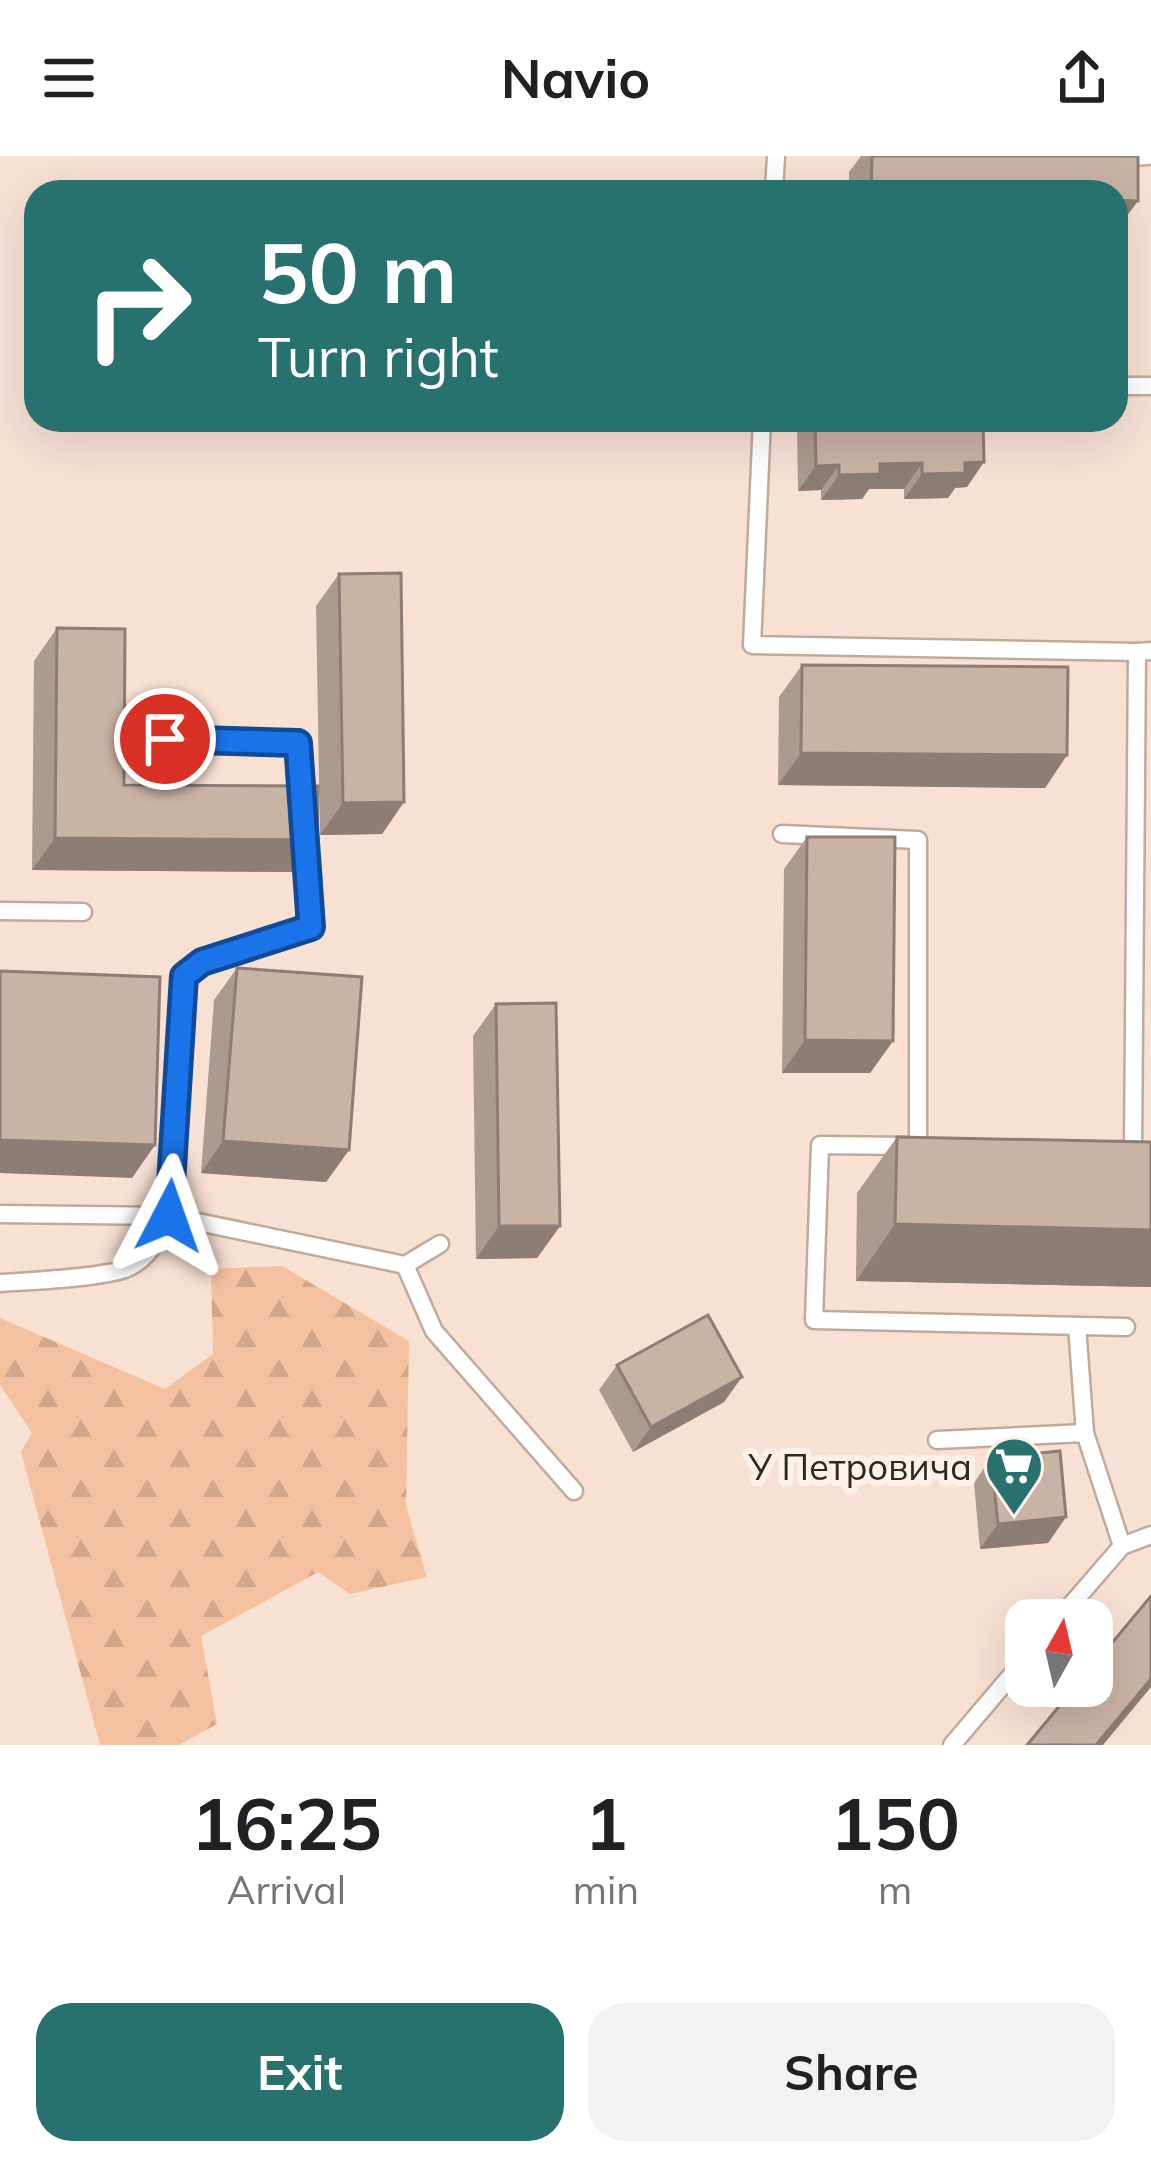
<!DOCTYPE html>
<meta charset="utf-8">
<style>
:root{--surface:#fff;--page:#f2f2f2;--text:#202124;--muted:#757577;--accent:#27716f}
body{margin:0;font-family:Mulish,sans-serif;background:var(--page);color:var(--text);height:100vh;display:flex;flex-direction:column;font-size:45px;white-space:nowrap}
*{box-sizing:border-box;margin:0}
p{font-size:39px;color:var(--muted)}
.icon{flex:none;width:66px;height:66px;fill:none;stroke:currentColor;stroke-width:2;stroke-linecap:round;stroke-linejoin:round}
.map{position:relative;height:1589px;overflow:hidden}
.panel{display:flex;flex-direction:column;background:var(--surface);flex:1}
.panel>*{flex:none}
.guide{position:absolute;left:24px;top:24px;width:1104px;height:252px;border-radius:36px;box-shadow:0 12px 48px #0002;background:#27716f;color:#fff;overflow:hidden}
.needle{width:78px;rotate:8deg}
.buttons{position:absolute;left:1005px;top:1443px;display:grid;gap:24px}
.buttons a{display:grid;place-items:center;width:108px;height:108px;border-radius:24px;background:var(--surface);box-shadow:0 12px 48px #0002;font-size:60px}
.pin{position:absolute;display:grid;place-items:center;width:102px;height:102px;color:#fff;margin:-51px;border:6px solid #fff;border-radius:50%;box-shadow:0 3px 12px #0007}
.me{position:absolute;width:132px;margin:-66px;rotate:4deg;stroke-linejoin:round;filter:drop-shadow(0 0 9px #0008)}
.turn{display:flex;align-items:center;gap:42px;height:252px;padding:0 36px;font-size:54px}
.turn .icon{width:156px;height:156px;stroke-width:2.5}
.turn b{display:block;font-size:84px;line-height:102px}
.eta{display:flex;justify-content:space-evenly;align-items:center;height:204px;text-align:center}
.eta b{font-size:72px;font-weight:700;line-height:84px}
.cta{display:flex;gap:24px;margin-top:auto;padding:24px 36px}
.cta a{flex:1;height:138px;border-radius:36px;background:var(--accent);color:#fff;font-size:48px;font-weight:700;line-height:138px;text-align:center}
.cta a+a{background:var(--page);color:var(--text)}
header{display:flex;justify-content:space-between;align-items:center;height:156px;padding:0 36px;background:var(--surface);font-size:54px;font-weight:700}
.map>svg:first-child{display:block}
.forest{fill:url(#forest-firs)}
.lines{fill:none;stroke-linecap:round;stroke-linejoin:round}
.lane-casing{stroke:#c0aa9c;stroke-width:21}
.lane{stroke:#fff;stroke-width:16}
.wall{fill:#ad9a8e}
.shaded-wall{fill:#8d7d74}
.building{fill:#c9b3a5;stroke:#8d7d74;stroke-width:3}
.route-casing{stroke:#114b97;stroke-width:30}
.route{stroke:#1a73e8;stroke-width:21}
.labels{text-anchor:middle;dominant-baseline:central;stroke-width:12;stroke-linejoin:round;paint-order:stroke}
.poi-label{font-size:36px;fill:#2f2721;stroke:#fff1e8;text-anchor:end}
</style>
<header><svg class="icon" aria-label="menu" viewBox="0 0 24 24"><path d="M4 6h16M4 12h16M4 18h16"/></svg>Navio<svg class="icon" aria-label="share" viewBox="0 0 24 24"><path d="M12 15V3M7 8l5-5 5 5M5 13v7h14v-7"/></svg></header>
<div class="map">
<svg width="1151" height="1589" viewBox="0 0 1151 1589">
<defs>
<pattern id="forest-firs" width="22" height="20" patternUnits="userSpaceOnUse" patternTransform="scale(3)"><rect width="22" height="20" fill="#f4c1a0"/><path d="M5 1l3.5 6h-7zM16 11l3.5 6h-7z" fill="#d2a68a"/></pattern>
</defs>
<rect width="100%" height="100%" fill="#f8e1d3"/>
<!-- forest -->
<polygon class="forest" points="282,1110 409,1185 406,1350 427,1421 350,1438 318,1416 201,1480 217,1568 179,1589 100,1589 21,1296 32,1277 0,1229 0,1162 165,1233 213,1198 211,1113"/>
<g class="lines">
<defs>
<g id="lane">
<polyline points="1118,2 1148,0"/>
<polyline points="774,36 776,0"/>
<polyline points="1116,230 1151,230"/>
<polyline points="762,264 752,489 1137,496"/>
<polyline points="121,581 298,587 302,649"/>
<polyline points="782,678 918,684 918,991"/>
<polyline points="0,755 83,756"/>
<polyline points="908,990 820,989 814,1164 1126,1171"/>
<polyline points="1120,994 1133,994 1137,496 1151,495"/>
<polyline points="0,1058 169,1060 405,1109 440,1088"/>
<polyline points="405,1109 434,1175 574,1335"/>
<path d="M 0,1127 C 30,1125 99,1122 125,1113 C 156,1101 169,1063 172,1034 L 184,820 L 202,806 L 311,771 L 304,681"/>
<polyline points="1077,1170 1085,1277"/>
<polyline points="937,1284 1085,1277 1122,1390"/>
<polyline points="1058,1464 1122,1390 1151,1379"/>
<polyline points="952,1589 1026,1502"/>
</g>
</defs>
<!-- lane casing -->
<use href="#lane" class="lane-casing"/>
<!-- lane -->
<use href="#lane" class="lane"/>
</g>
<!-- wall -->
<g class="wall">
<polygon points="861,0 1138,0 1116,36 849,36 849,16"/>
<polygon points="799,264 983,264 967,331 955,332 948,342 904,343 904,333 869,333 862,343 821,344 821,334 798,335 797,268"/>
<polygon points="339,418 404,646 382,678 320,679 316,450"/>
<polygon points="57,472 124,629 295,716 32,714 34,505"/>
<polygon points="802,509 1067,599 1045,632 778,629 779,541"/>
<polygon points="807,681 893,885 870,917 782,917 784,713"/>
<polygon points="237,812 349,994 326,1026 201,1017 214,844"/>
<polygon points="496,848 560,1070 537,1102 476,1103 473,880"/>
<polygon points="897,981 1151,986 1151,1131 856,1125 857,1037"/>
<polygon points="617,1209 724,1246 633,1296 599,1234"/>
<polygon points="991,1302 1066,1361 1048,1387 980,1393 974,1327"/>
</g>
<!-- shaded-wall -->
<g class="shaded-wall">
<polygon points="1116,44 1138,45 1116,75"/>
<polygon points="984,306 967,331 955,332 948,342 904,343 922,318 965,307"/>
<polygon points="922,307 904,333 869,333 862,343 821,344 839,319 880,308"/>
<polygon points="839,309 821,334 798,335 816,310"/>
<polygon points="801,597 1067,599 1045,632 778,629"/>
<polygon points="404,646 382,678 320,679 343,647"/>
<polygon points="55,682 317,684 295,716 32,714"/>
<polygon points="805,884 893,885 870,917 782,917"/>
<polygon points="0,984 155,989 132,1022 0,1017"/>
<polygon points="223,985 349,994 326,1026 201,1017"/>
<polygon points="895,1068 1151,1074 1151,1131 856,1125"/>
<polygon points="499,1070 560,1070 537,1102 476,1103"/>
<polygon points="742,1221 724,1246 633,1296 651,1271"/>
<polygon points="1066,1361 1048,1387 980,1393 998,1368"/>
<polygon points="1151,1523 1151,1531 1103,1589 1096,1589"/>
</g>
<!-- building -->
<g class="building">
<polygon points="872,0 1138,0 1138,45 1116,44 1116,36 871,36"/>
<polygon points="815,264 983,264 984,306 965,307 965,317 922,318 922,307 880,308 880,318 839,319 839,309 816,310"/>
<polygon points="401,417 404,646 343,647 339,418"/>
<polygon points="57,472 125,473 124,629 318,630 317,684 55,682"/>
<polygon points="802,509 1068,511 1067,599 801,597"/>
<polygon points="807,681 895,681 893,885 805,884"/>
<polygon points="237,812 362,821 349,994 223,985"/>
<polygon points="0,815 160,821 155,989 0,984"/>
<polygon points="556,847 560,1070 499,1070 496,848"/>
<polygon points="897,981 1151,986 1151,1074 895,1068"/>
<polygon points="708,1159 742,1221 651,1271 617,1209"/>
<polygon points="1060,1295 1066,1361 998,1368 991,1302"/>
<polygon points="1151,1440 1151,1523 1096,1589 1027,1589 1076,1530 1092,1530 1092,1511"/>
</g>
<g class="lines">
<defs>
<polyline id="route" points="165,583 298,587 311,771 202,806 184,820 169,1060"/>
</defs>
<!-- route casing -->
<use href="#route" class="route-casing"/>
<!-- route -->
<use href="#route" class="route"/>
</g>
<!-- icons -->
<defs>
<symbol id="supermarket-pin" viewBox="-11 -11 22 30"><path d="M0 17L-7.5 6A9.5 9.5 0 1 1 7.5 6Z" fill="#27716f" stroke="#fff1e8"/><path d="M-6-5.5h2.5l.6 2H6L4.5 2H-2.5L-4.4-4H-6ZM-1.5 3.2a1.3 1.3 0 1 0 .1 0ZM3 3.2a1.3 1.3 0 1 0 .1 0Z" fill="#fff"/></symbol>
</defs>
<g fill-rule="evenodd">
<use href="#supermarket-pin" x="981" y="1277" width="66" height="90"/>
</g>
<g class="labels">
<!-- poi labels -->
<g class="poi-label">
<text x="972" y="1310">У Петровича</text>
</g>
</g>
</svg>
<div class="buttons">
<a><svg class="needle" viewBox="-14 -14 28 28"><path d="M0-13l5 13h-10z" fill="#e53935"/><path d="M0 13l5-13h-10z" fill="#757577"/></svg></a>
</div>
<div class="pin" style="left:165px;top:583px;background:#d93025"><svg class="icon" aria-label="arrive" viewBox="0 0 24 24"><path d="M6 21V4h12l-3 4 3 4H6"/></svg></div>
<svg class="me" style="left:169px;top:1060px" viewBox="-20 -20 40 40"><path d="M0-17L14 15 0 8-14 15z" fill="#1a73e8" stroke="#fff" stroke-width="4"/></svg>
<div class="guide">
<div class="turn"><svg class="icon" aria-label="right" viewBox="0 0 24 24"><path d="M7 20v-9h11M14 6l5 5-5 5"/></svg><div><b>50 m</b>Turn right</div></div>
</div>
</div>
<section class="panel">
<div class="eta">
<div><b>16:25</b><p>Arrival</p></div>
<div><b>1</b><p>min</p></div>
<div><b>150</b><p>m</p></div>
</div>
<div class="cta"><a>Exit</a><a>Share</a></div>
</section>
